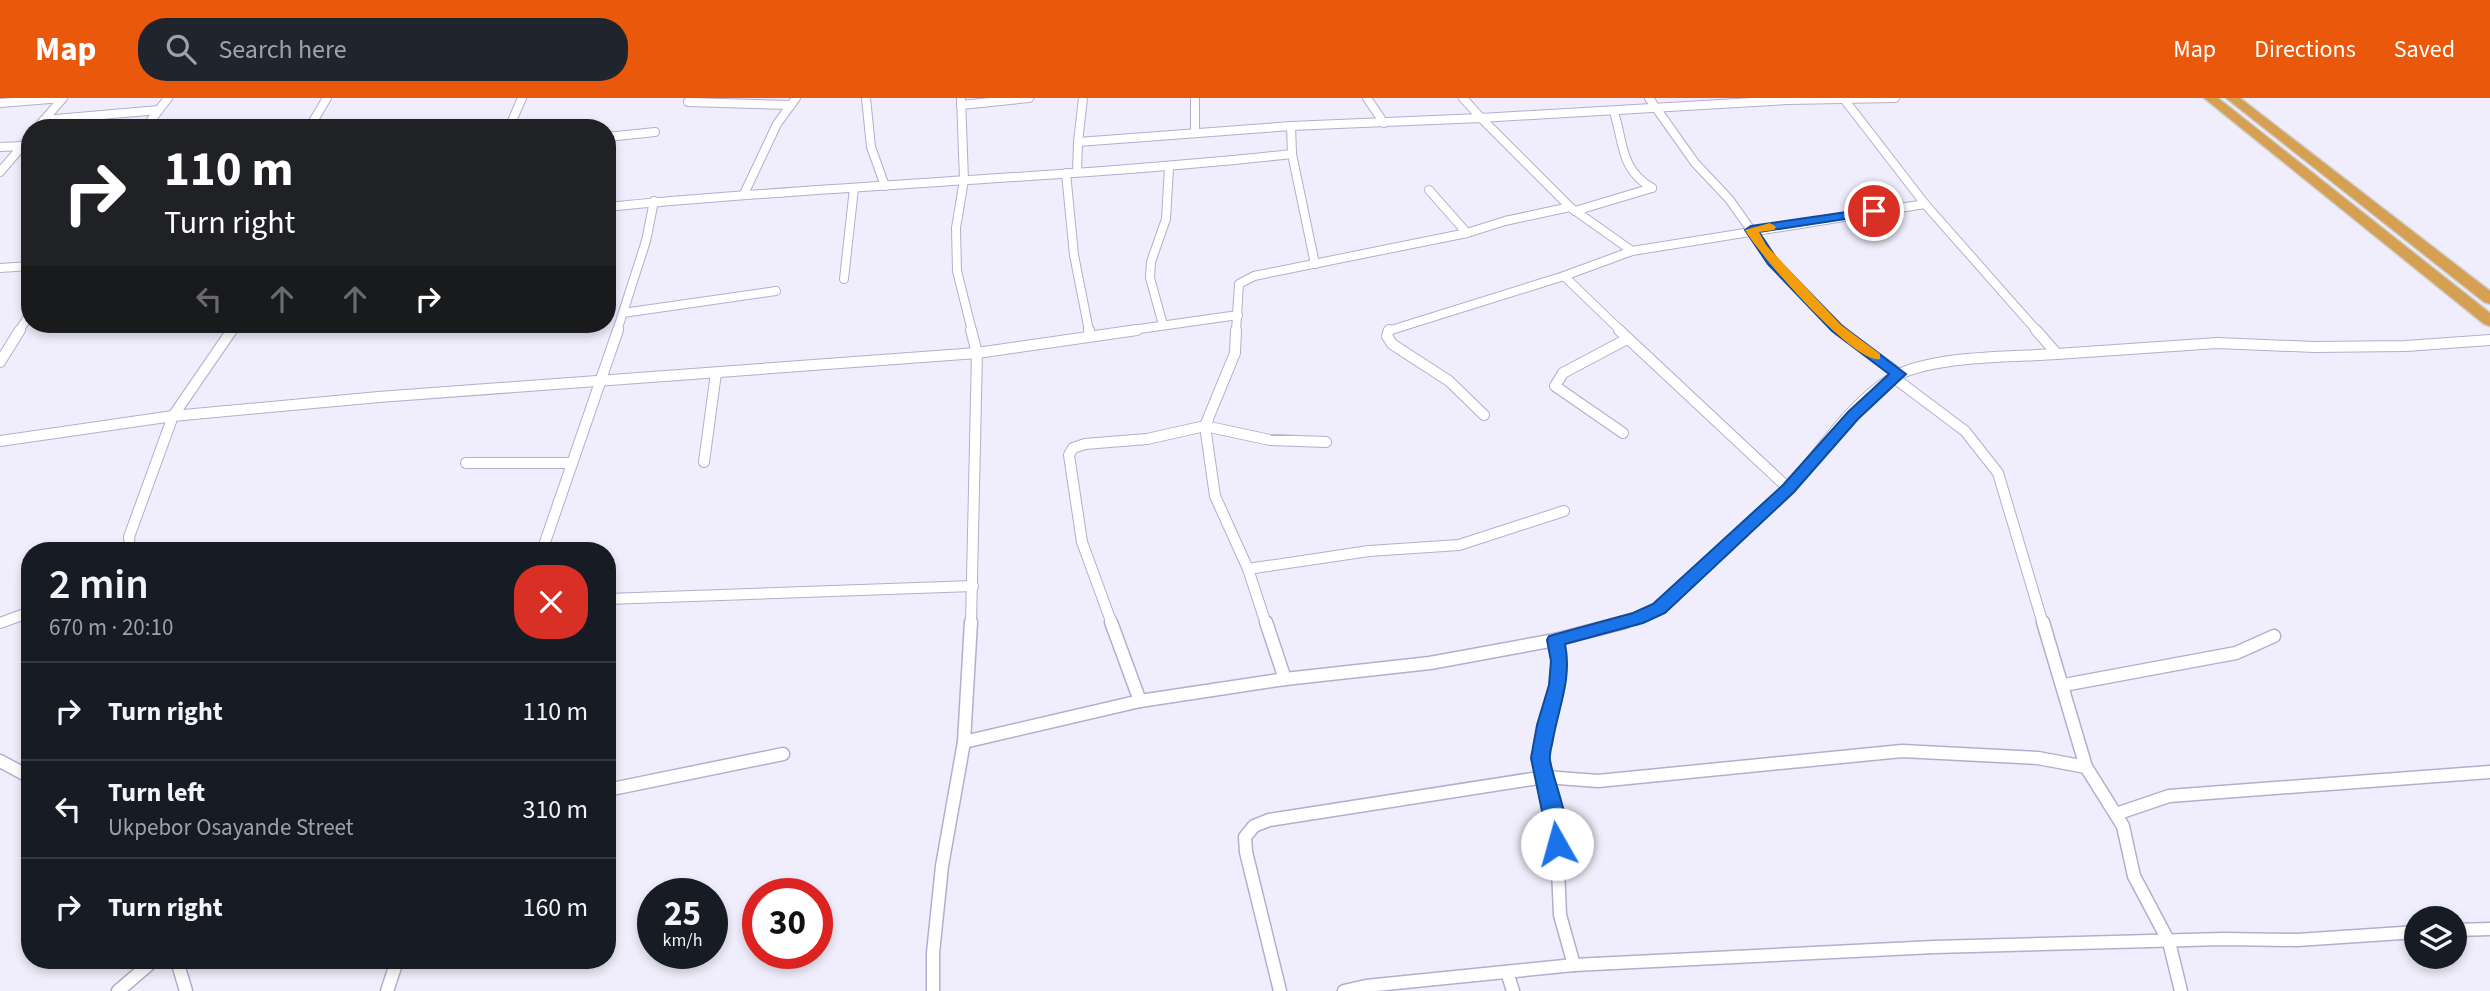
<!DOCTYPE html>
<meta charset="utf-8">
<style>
:root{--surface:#171b24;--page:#20242c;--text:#f1f3f6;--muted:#9ea1a6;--line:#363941;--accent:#ea580c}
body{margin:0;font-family:"Source Sans 3",sans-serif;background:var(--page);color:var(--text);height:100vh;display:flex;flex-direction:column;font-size:26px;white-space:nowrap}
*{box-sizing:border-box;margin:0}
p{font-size:23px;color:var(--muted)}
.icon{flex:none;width:38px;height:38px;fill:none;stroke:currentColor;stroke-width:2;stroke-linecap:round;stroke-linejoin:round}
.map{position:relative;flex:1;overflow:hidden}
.details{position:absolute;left:21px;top:444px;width:595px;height:427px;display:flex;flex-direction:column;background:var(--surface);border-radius:28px;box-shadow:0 4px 10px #0003}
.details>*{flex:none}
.top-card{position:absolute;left:21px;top:21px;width:595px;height:214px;border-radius:28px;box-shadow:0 4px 10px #0003;background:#202124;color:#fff;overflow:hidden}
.tools{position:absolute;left:2404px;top:808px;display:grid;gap:14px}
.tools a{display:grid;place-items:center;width:63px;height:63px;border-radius:50%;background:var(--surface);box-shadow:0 4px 10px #0003;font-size:35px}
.speed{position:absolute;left:637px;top:780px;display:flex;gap:14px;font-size:35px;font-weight:700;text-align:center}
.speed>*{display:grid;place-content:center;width:91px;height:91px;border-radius:50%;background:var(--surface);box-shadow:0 4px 10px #0003;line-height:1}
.speed small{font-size:18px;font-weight:400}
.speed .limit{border:10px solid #d22;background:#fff;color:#111}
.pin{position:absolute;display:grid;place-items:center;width:60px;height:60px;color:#fff;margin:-30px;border:4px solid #fff;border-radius:50%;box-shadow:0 2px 7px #0007}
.me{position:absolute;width:77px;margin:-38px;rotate:353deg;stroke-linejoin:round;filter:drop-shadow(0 0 5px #0008)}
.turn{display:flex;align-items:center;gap:24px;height:147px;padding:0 28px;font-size:32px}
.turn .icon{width:91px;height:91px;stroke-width:2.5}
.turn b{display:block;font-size:49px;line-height:60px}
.lanes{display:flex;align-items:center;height:66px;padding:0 28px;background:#0003;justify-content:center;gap:35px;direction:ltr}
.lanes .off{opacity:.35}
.round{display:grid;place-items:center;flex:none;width:74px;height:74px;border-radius:28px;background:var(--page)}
.head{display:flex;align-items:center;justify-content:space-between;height:119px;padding:0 28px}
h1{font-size:42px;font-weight:600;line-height:52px}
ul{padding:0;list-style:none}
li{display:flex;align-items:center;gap:21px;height:98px;padding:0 28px;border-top:2px solid var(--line)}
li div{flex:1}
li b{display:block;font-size:26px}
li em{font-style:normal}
header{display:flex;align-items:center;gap:42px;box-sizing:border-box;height:98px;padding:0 35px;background:var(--accent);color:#fff}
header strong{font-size:33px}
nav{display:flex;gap:38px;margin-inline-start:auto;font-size:24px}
.search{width:490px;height:63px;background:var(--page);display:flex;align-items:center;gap:18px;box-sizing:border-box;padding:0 24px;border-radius:28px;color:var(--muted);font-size:26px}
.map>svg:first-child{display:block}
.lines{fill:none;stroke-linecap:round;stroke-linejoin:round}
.minor-far2-casing{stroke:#b3aece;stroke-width:10}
.minor-far1-casing{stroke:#b3aece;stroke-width:12}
.minor-casing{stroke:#b3aece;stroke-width:15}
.trunk-casing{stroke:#cfcfd1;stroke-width:3}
.minor-far2{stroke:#fff;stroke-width:8}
.minor-far1{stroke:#fff;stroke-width:10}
.minor{stroke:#fff;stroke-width:12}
.trunk{fill:#d6a053;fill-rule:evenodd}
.route{fill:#1a73e8;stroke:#114b97;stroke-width:2}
.slow{fill:#f59e0b}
</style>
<header>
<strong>Map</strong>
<div class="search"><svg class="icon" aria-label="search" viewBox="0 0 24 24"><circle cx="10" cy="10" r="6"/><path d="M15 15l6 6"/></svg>Search here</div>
<nav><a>Map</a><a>Directions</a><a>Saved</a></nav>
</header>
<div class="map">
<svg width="2490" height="893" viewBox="0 0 2490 893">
<rect width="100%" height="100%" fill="#f0eefc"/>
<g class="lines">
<defs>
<g id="minor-far2">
<polyline points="866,0 871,49 885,88"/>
<polyline points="961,0 964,82 956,130 957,173 972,233"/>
<polyline points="1195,0 1195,35"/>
<polyline points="1367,0 1384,25"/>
<polyline points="1463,0 1481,20 1788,2 1895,0"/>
<polyline points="1649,0 1695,65 1729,101 1773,163 1842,233"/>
<polyline points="1844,1 1925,106 2037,233"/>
<polyline points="688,4 791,7"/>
<polyline points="0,5 62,0"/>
<polyline points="961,7 1029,0"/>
<path d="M 1614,14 C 1624,46 1620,71 1652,90"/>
<polyline points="44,22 159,12"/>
<polyline points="1291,28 1292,56 1315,166"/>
<polyline points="37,30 63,0"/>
<polyline points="145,30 168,0"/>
<polyline points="309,30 327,0"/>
<polyline points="509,30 522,0"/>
<polyline points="607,39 655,34"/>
<polyline points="1078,44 1083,0"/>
<polyline points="0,49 22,48"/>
<polyline points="0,74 30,39"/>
<polyline points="1077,74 1078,44 1291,28 1481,20 1570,109 1632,153"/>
<polyline points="1066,75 1074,157 1089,233"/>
<polyline points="1429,92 1467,135"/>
<polyline points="744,96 777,26 796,0"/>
<path d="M 607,109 C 835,86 1064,81 1292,56"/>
<polyline points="1575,113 1652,90"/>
<polyline points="0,170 30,168"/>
<polyline points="844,181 854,90"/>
<polyline points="623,215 776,193"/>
<polyline points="1163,227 1150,180 1151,164 1166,121 1169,70"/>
<polyline points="19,233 30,216"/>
<polyline points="231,233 236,226"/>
<polyline points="617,233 646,143 654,103"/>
<polyline points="1125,233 1238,217"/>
<polyline points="1236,233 1239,186 1254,178 1467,135 1505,123 1570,109"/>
<polyline points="1388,233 1564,178"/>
<polyline points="1621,233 1564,178 1632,153 1925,106"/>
</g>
<g id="minor-far1">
<polyline points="1089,232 1090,238"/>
<polyline points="1236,232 1235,255 1205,328 1215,398 1248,471 1266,526"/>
<polyline points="1389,232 1387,238 1392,246 1449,283 1484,317"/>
<path d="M 1619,232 L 1789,391 C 1820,354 1850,306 1892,280 C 1929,257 2013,259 2057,256"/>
<polyline points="1839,232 1899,276"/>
<polyline points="2036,232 2057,256 2217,245 2314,249 2406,248 2490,242"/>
<polyline points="0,264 20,232"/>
<polyline points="1893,279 1965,333 1998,375 2043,526"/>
<polyline points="1623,335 1555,288 1563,275 1627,241"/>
<polyline points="0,343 173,318 379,299 977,255 1137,232"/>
<polyline points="704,364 716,275"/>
<polyline points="466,365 572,365"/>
<polyline points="130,453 129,439 173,318 232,232"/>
<polyline points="542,453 618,232"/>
<polyline points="1248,471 1369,453 1459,447 1564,413"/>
<polyline points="607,501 973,488"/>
<polyline points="0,525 30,514"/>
<polyline points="971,526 977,255 971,232"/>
<polyline points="1112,526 1082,444 1069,357 1073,350 1085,346 1147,341 1205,328 1270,342 1326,344"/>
<polyline points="1618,526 1637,521 1659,510 1789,391"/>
</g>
<g id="minor">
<polyline points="1111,524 1140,603"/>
<polyline points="1266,524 1285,581"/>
<polyline points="1625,524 1555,542 1560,563 1558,587 1546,627 1541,660 1556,724 1560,817 1574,867 1934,849 2223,841 2297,842 2417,834"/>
<polyline points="2043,524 2086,669 2123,728 2134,778 2169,844 2181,893"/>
<polyline points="2064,587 2236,555 2274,538"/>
<polyline points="964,644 1140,603 1285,581 1430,565 1555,542"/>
<polyline points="0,663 30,679"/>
<polyline points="607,692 783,656"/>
<polyline points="2116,716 2169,698 2490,674"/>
<polyline points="2455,832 2490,831"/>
<polyline points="177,863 186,893"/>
<polyline points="1507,874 1513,893"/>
<polyline points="118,893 153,863"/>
<polyline points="387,893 397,863"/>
<polyline points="933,893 933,855 942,768 964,644 971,524"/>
<polyline points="1280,893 1246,754 1245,739 1254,728 1269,722 1545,679 1598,683 1902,653 2038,660 2086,669"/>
<polyline points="1344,893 1366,888 1574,867"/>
</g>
<g id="trunk">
<polygon points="2204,0 2218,0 2490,215 2490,228 2484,226"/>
<polygon points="2226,0 2240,0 2490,193 2490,206 2484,204"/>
</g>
</defs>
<!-- minor-far2 casing -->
<use href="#minor-far2" class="minor-far2-casing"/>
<!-- minor-far1 casing -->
<use href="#minor-far1" class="minor-far1-casing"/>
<!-- minor casing -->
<use href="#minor" class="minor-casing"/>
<!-- trunk casing -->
<use href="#trunk" class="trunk-casing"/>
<!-- minor-far2 -->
<use href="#minor-far2" class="minor-far2"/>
<!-- minor-far1 -->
<use href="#minor-far1" class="minor-far1"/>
<!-- minor -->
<use href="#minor" class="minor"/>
<!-- trunk -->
<use href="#trunk" class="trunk"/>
</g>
<!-- route -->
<path class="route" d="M 1874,110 L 1879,111 L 1879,116 L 1759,134 L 1777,161 L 1841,227 L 1906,276 L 1858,321 L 1794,394 L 1665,515 L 1643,525 L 1565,546 C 1572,580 1559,608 1553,641 C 1552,648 1549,656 1550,662 C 1554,687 1575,730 1564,752 L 1557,754 L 1550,752 L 1531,660 L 1537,627 L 1549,587 L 1551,563 L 1547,542 L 1549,538 L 1633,515 L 1653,506 L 1783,387 L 1848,314 L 1889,276 L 1832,233 L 1768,166 L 1745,132 L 1751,128 Z"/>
<!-- slow -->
<path class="slow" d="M 1770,125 L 1776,129 L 1774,132 L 1759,134 L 1766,147 L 1841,227 L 1880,256 L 1880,261 C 1854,267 1759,156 1745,132 Z"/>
</svg>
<div class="tools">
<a><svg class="icon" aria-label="layers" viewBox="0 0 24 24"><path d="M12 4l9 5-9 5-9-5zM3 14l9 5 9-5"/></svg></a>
</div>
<div class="speed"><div>25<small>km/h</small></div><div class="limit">30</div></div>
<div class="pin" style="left:1874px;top:113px;background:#d93025"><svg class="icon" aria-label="arrive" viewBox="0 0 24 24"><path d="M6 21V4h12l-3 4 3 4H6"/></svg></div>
<svg class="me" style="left:1557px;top:746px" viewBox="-20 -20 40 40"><circle r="19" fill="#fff"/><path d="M0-13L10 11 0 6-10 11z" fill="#1a73e8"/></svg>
<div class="top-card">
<div class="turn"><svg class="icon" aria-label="right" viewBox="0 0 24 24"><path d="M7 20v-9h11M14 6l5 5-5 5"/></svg><div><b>110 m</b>Turn right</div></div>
<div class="lanes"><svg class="icon off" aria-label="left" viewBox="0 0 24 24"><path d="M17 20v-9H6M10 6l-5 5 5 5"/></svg><svg class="icon off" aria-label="ahead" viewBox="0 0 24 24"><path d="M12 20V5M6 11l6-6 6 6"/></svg><svg class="icon off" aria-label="ahead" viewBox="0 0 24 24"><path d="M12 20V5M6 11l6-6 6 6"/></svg><svg class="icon" aria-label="right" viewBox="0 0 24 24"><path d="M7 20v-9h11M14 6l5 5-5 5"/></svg></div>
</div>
<section class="details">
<div class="head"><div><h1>2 min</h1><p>670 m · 20:10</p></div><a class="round" style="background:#d93025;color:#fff"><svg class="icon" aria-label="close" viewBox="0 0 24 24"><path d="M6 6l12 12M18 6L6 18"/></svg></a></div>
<ul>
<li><svg class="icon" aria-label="right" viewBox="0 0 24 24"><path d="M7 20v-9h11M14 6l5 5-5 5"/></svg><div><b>Turn right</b></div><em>110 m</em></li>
<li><svg class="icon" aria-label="left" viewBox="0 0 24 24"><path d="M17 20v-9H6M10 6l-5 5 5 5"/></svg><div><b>Turn left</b><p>Ukpebor Osayande Street</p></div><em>310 m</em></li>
<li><svg class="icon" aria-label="right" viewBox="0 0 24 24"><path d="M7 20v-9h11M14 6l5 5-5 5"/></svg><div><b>Turn right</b></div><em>160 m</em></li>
</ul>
</section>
</div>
